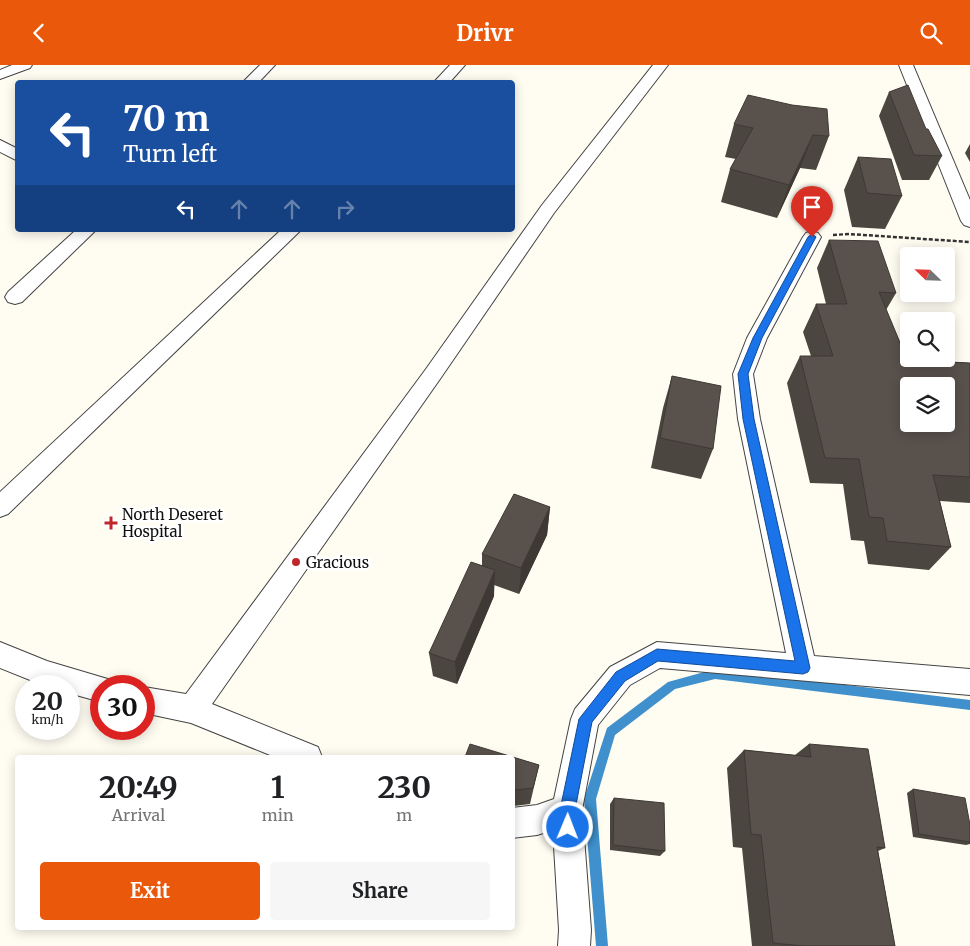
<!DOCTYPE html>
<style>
:root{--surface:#fff;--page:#f6f6f6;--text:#202124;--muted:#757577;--accent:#ea580c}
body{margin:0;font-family:Merriweather,serif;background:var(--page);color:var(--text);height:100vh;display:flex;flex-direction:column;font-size:19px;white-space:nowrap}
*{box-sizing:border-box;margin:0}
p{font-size:16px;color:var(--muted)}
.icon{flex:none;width:28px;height:28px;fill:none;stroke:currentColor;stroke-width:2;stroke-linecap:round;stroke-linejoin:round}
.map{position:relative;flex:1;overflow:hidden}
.side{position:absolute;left:15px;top:690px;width:500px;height:175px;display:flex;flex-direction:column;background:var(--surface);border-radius:5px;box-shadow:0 2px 12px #0003}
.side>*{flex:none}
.hud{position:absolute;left:15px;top:15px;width:500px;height:152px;border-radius:5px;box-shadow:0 2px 12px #0003;background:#1a4fa0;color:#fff;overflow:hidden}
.needle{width:32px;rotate:293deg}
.tools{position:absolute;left:900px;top:182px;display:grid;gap:10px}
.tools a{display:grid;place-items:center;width:55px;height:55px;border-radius:5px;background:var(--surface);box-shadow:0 2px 12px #0003;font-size:25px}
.speed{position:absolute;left:15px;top:610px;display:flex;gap:10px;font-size:25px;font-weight:700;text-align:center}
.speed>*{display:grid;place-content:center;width:65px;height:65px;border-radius:50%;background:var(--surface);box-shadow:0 2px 12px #0003;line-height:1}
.speed small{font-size:12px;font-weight:400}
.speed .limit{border:8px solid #d22;background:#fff;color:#111}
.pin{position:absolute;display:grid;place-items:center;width:42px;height:42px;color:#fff;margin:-51px -21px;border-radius:50% 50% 50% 0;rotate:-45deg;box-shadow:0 0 5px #0007}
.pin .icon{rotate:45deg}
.me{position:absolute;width:55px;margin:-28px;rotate:1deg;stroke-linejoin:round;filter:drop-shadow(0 0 4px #0008)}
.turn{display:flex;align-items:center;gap:18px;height:105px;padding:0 25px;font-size:22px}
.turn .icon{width:65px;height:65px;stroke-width:2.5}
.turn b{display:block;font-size:35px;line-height:42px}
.lanes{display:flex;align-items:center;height:48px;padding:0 25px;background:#0003;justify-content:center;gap:25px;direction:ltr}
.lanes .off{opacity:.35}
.eta{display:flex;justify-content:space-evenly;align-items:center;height:85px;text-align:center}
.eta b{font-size:30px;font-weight:700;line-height:35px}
.cta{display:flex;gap:10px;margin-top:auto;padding:10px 25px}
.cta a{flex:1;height:58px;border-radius:5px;background:var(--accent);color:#fff;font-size:20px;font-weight:700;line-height:58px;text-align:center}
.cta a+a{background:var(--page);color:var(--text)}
header{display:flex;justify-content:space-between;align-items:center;height:65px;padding:0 25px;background:var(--accent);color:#fff;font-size:22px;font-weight:700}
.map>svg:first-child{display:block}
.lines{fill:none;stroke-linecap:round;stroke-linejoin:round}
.stream{fill:#3f90cc;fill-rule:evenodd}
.minor-casing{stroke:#434343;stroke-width:2}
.path{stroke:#323232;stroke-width:2.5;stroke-dasharray:4 2;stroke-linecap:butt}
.minor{fill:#fff;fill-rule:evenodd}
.wall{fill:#4c4641}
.shaded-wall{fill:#3e3935}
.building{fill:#58514c;stroke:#3e3935;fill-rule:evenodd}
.route{fill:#1a73e8;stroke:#114b97}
.poi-dot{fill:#bf282a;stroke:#fff;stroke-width:2}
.labels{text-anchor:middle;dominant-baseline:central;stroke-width:5;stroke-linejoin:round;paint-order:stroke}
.poi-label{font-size:15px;fill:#101010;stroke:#fff;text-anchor:start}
</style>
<header><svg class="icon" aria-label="back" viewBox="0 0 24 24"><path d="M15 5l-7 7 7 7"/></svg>Drivr<svg class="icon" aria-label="search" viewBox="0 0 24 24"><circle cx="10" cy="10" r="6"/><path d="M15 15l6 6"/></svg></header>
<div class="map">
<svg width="970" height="881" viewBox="0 0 970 881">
<rect width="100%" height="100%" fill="#fffdf2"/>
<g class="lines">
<!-- stream -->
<polygon class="stream" points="715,604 970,635 970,645 715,614 675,624 615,670 596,734 608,881 596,881 584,734 607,663 668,617"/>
<defs>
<g id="minor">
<polygon points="12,0 32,0 30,3 0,14 0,5"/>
<polygon points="260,0 275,0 258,18 242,18"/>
<polygon points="450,0 465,0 449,18 433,18"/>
<polygon points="653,0 668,0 554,148 440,314 212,639 318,682 322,692 275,692 191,658 144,648 144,622 186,629 426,304 542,140"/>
<polygon points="899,0 913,0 970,135 970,162 964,160 961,156"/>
<polygon points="0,75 18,84 18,96 0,87"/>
<polygon points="76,165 96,165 22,237 15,239 8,237 5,232 8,227"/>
<polygon points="281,165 301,165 8,449 0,452 0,427"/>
<polygon points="812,166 818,168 821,172 767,273 753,309 760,354 814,591 970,604 970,630 660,603 630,620 598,660 582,745 591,865 590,881 558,881 559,865 553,765 537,770 512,773 512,743 537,740 554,734 571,654 575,644 610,602 657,577 786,588 738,354 733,309 747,273 803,172 806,168"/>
<polygon points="0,577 47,596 111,615 114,621 101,621 101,637 69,628 69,621 45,621 0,603"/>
</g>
</defs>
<!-- minor casing -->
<use href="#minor" class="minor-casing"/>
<!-- path -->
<polyline class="path" points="833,170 849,169 970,177"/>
<!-- minor -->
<use href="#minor" class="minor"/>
</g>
<!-- wall -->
<g class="wall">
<polygon points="889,27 926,64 942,91 929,115 902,115 879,51"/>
<polygon points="734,59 829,71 816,105 800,103 777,153 721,137 730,104 736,94 725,92"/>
<polygon points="970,79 970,97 965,88"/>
<polygon points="858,92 902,131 885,164 852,162 844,125"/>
<polygon points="829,175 896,228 886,245 906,292 909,295 970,298 970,438 940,436 951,482 929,505 868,499 864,476 851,475 843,419 810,418 787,318 800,291 811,291 803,267 816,239 826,239 817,203"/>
<polygon points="672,311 713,384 701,414 651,403 663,343"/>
<polygon points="550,442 547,470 519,529 494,520 494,531 457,619 433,611 429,588 482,501 482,489"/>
<polygon points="809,679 885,783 878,786 895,881 752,881 742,783 733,782 727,703 744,685 795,690"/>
<polygon points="512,692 539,700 530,739 514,741 512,740"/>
<polygon points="913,724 970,760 970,779 966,780 913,772 907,728"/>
<polygon points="614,733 665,786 660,791 610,785 610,739"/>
</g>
<!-- shaded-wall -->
<g class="shaded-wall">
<polygon points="813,70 800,103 777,153 789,120"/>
<polygon points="550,442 547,470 519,529 521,503"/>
<polygon points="495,505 494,531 457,619 455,597"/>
</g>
<!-- building -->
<g class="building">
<polygon points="908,20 926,64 928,64 942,91 914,90 889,27"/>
<polygon points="748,30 792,40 827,44 829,71 813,70 789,120 730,104 753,63 734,59"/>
<polygon points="858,92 891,94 902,131 867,128"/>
<path d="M 829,175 L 878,176 L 896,228 L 879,227 L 906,292 L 909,295 L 970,298 L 970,412 L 933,410 L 951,482 L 887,476 L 883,453 L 869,452 L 859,394 L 825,393 L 800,291 L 833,291 L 816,239 L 847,239 ZM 909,321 L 946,321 L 946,359 L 909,359 Z"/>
<polygon points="672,311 721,321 713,384 660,373"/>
<polygon points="514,429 550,442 521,503 482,489"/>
<polygon points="471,497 495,505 455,597 429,588"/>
<polygon points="470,679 539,700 533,723 516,725 512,724 512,692 465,692"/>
<polygon points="809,679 868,684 885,783 877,782 895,881 803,881 773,878 761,770 751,769 744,685 811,692"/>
<polygon points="913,724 965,733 970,760 970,777 919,769"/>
<polygon points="614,733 664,738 665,786 613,780"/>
</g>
<!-- route -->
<polygon class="route" points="812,169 816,172 762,273 748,309 754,354 810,603 808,607 803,609 658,596 625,616 592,657 575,745 576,762 574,767 568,769 563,767 560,745 579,654 616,607 657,584 795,596 743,354 738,309 753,273 808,172"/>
<!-- markers -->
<g class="poi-dot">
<path d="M108.5 450.5h5v5h5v5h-5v5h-5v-5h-5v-5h5z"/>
<circle cx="296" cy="497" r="5"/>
</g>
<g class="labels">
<!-- poi labels -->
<g class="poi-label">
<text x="122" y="449">North Deseret<tspan x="122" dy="17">Hospital</tspan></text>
<text x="306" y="497">Gracious</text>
</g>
</g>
</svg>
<div class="tools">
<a><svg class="needle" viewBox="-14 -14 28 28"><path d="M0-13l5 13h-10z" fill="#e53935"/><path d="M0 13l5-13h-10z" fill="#757577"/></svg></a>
<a><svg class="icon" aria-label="search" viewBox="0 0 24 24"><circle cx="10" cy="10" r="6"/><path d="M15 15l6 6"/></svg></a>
<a><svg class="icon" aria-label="layers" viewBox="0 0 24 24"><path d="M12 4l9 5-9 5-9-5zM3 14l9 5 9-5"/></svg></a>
</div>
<div class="speed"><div>20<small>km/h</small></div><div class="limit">30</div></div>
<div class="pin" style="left:812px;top:172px;background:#d93025"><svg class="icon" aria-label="arrive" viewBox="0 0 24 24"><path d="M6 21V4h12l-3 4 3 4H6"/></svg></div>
<svg class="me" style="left:568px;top:762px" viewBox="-20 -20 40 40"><circle r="17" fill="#1a73e8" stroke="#fff" stroke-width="3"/><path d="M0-11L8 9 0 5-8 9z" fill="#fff"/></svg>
<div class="hud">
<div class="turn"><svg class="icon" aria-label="left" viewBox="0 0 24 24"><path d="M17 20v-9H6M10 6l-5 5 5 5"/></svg><div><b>70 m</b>Turn left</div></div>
<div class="lanes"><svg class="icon" aria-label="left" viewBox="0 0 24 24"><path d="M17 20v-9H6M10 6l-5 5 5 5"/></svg><svg class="icon off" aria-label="ahead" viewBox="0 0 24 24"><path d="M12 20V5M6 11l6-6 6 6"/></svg><svg class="icon off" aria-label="ahead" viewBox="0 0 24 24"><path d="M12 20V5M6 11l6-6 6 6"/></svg><svg class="icon off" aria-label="right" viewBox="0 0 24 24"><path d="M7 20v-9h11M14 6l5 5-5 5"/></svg></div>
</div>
<section class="side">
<div class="eta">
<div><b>20:49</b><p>Arrival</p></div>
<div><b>1</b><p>min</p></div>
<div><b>230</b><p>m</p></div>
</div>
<div class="cta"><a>Exit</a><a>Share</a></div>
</section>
</div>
